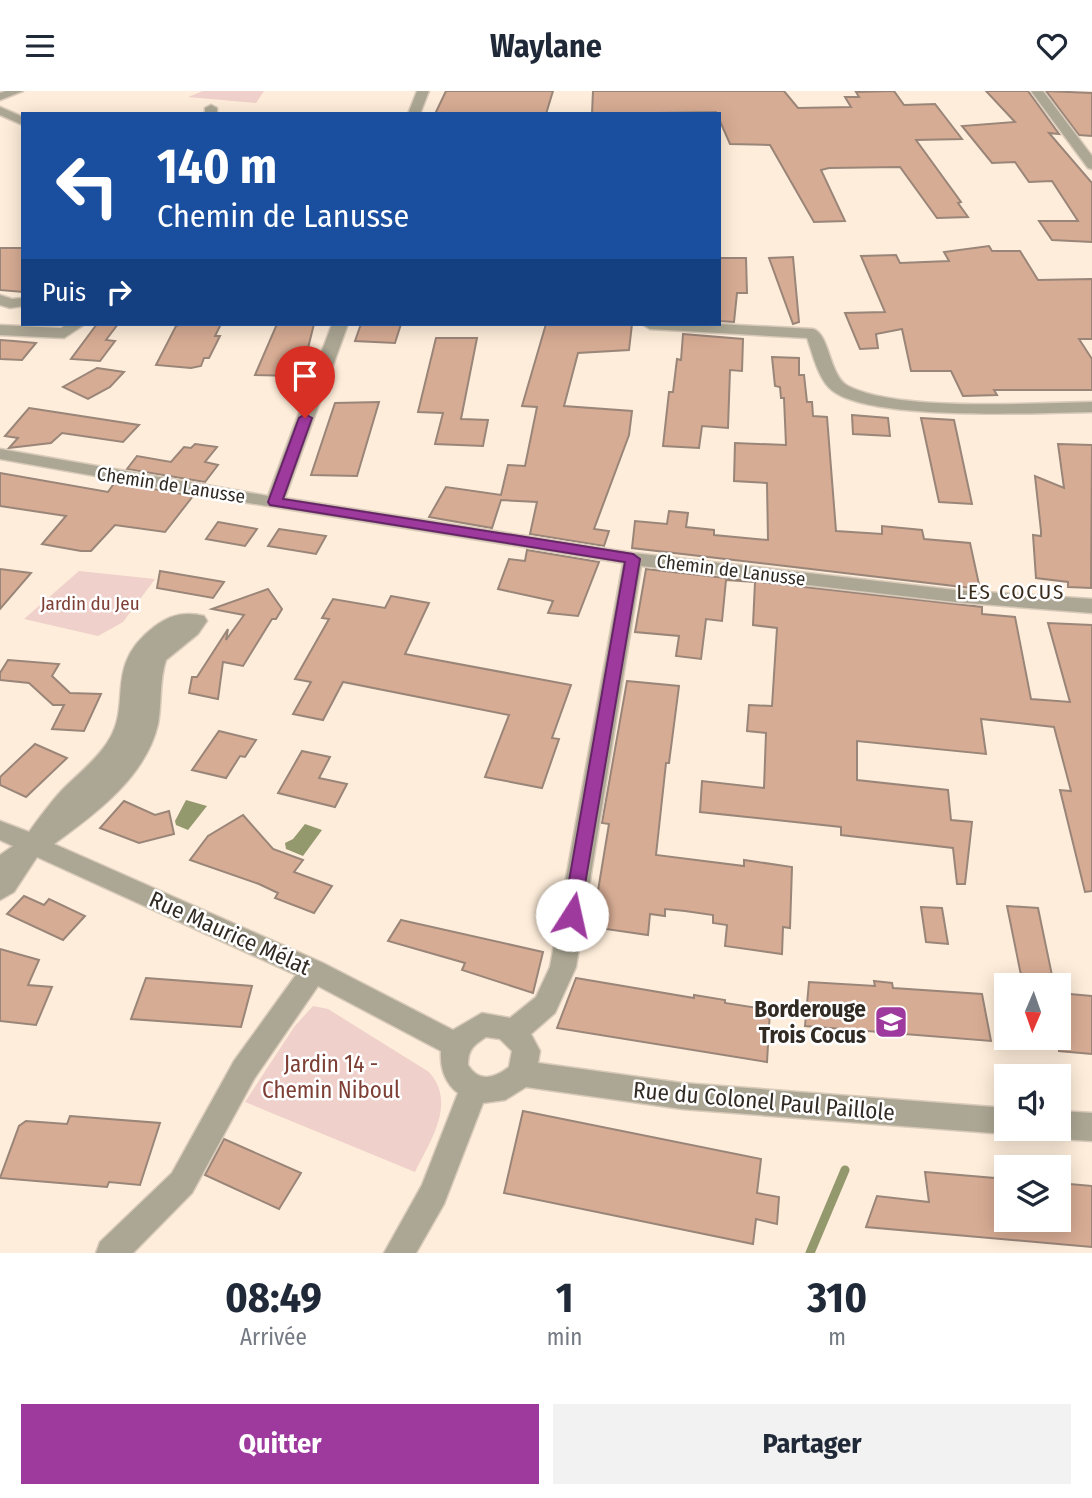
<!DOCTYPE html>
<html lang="fr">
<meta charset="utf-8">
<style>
:root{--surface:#fff;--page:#f2f2f3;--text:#1f2937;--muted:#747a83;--accent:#9e399e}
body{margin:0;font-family:"Fira Sans Condensed",sans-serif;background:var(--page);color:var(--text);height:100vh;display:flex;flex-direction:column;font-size:26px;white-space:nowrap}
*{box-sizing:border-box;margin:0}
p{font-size:23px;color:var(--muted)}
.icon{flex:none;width:38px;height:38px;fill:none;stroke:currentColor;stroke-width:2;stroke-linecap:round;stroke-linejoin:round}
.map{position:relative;height:1162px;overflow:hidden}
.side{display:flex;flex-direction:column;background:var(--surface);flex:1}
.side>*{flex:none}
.hud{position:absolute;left:21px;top:21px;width:700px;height:214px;border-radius:0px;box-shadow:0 4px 18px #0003;background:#1a4fa0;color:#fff;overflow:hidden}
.needle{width:46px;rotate:182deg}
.buttons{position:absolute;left:994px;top:882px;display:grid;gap:14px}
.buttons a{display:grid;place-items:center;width:77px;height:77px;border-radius:0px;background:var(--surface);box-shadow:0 4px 18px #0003;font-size:35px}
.pin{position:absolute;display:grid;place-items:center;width:60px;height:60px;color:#fff;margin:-72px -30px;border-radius:50% 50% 50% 0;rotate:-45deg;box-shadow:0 0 7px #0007}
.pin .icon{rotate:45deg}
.me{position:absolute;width:77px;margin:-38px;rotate:10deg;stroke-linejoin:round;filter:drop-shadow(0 0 5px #0008)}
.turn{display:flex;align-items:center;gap:24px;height:147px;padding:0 21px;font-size:32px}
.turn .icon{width:91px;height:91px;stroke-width:2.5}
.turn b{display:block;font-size:49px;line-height:60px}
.then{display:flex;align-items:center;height:66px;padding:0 21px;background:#0003;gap:14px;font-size:26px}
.eta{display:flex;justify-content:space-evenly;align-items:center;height:119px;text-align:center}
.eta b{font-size:42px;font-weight:700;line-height:49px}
.action{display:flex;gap:14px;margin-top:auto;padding:14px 21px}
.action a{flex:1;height:80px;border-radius:0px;background:var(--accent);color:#fff;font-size:28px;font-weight:700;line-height:80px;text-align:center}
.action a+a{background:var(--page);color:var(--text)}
header{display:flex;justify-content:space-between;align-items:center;height:91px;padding:0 21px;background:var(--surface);font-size:32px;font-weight:700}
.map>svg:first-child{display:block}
.green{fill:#efd0ca}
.water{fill:#93986d}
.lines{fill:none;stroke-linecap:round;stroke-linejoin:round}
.stream{stroke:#93986d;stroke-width:9}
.building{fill:#d7ac94;stroke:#9a8579;stroke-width:2}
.minor-casing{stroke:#d9cab9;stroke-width:3}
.minor{fill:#aca794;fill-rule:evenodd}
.route{fill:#9e399e;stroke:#672567;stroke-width:2}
.labels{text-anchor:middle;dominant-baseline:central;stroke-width:5;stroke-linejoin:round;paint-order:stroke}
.street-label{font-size:19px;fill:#322b24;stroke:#fff}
.park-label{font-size:19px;fill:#7e3f35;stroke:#fff}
.neighbourhood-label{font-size:21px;letter-spacing:2px;fill:#3a2d1e;stroke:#fff}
.near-street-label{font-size:23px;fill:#322b24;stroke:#fff}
.near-poi-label{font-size:23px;font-weight:bold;fill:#322b24;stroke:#fff;text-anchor:end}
.near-park-label{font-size:23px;fill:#7e3f35;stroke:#fff}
</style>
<header><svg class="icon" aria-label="menu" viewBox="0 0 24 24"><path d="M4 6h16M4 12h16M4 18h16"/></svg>Waylane<svg class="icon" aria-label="heart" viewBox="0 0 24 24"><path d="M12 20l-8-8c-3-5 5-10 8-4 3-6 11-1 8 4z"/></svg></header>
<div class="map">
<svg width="1092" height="1162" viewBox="0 0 1092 1162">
<rect width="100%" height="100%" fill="#feedda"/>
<!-- green -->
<g class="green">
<polygon points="203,0 264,0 256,12 188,6"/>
<polygon points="79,480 155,488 123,531 98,545 24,528"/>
<path d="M 313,915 L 328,918 L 429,981 C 457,1012 430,1050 415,1081 L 245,1011 L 294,936 Z"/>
</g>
<!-- water -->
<g class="water">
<polygon points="186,709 207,715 188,739 176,734 175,730"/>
<polygon points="305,733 322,739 303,765 286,758 285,752 293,748"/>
</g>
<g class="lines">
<!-- stream -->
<polyline class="stream" points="810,1162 845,1079"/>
</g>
<!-- building -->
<g class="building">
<polygon points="446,0 553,0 546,23 435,23"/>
<polygon points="593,0 784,0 798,17 851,16 845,6 859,6 856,1 894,0 904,14 935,13 962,48 916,49 961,111 958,112 968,126 937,127 900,76 829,77 821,79 845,130 814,131 770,54 730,53 716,21 592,23"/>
<polygon points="986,0 1028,0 1059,43 1049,42 1092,92 1092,151 1052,149 1039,130 1078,130 1052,90 1029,91 1015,71 992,72 962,35 1015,31"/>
<polygon points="1046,0 1092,2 1092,45 1079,44"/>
<polygon points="989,155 992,160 1020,160 1038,189 1092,188 1092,248 1079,248 1092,268 1092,299 994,299 997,304 963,305 951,280 911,280 902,238 876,243 878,257 860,258 845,222 885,221 861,165 896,164 900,172 949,170 944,161"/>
<polygon points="0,157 23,157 23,201 0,199"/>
<polygon points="793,166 799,231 793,233 769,167"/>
<polygon points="719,167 746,167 747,202 737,202 734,231 719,230"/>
<polygon points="97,233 118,233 106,249 115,250 100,270 71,268"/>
<polygon points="183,233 221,233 215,245 220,245 209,267 204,267 201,275 191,277 156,274 176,235"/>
<polygon points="277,233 314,233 306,265 301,265 294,285 255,284"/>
<polygon points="361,233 401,233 395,252 355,250"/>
<polygon points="546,233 632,233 629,259 578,262 564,315 632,320 629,344 594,438 609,440 604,455 530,443 537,411 501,409 492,437 429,426 446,396 501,404 508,374 525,375 537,316 522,315"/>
<polygon points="683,243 743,248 742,280 730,279 728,337 702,335 699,357 663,355 669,301 673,301 677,268 681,269"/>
<polygon points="436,247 477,247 461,328 488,329 483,355 435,353 443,322 418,321"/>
<polygon points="0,249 14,250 36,252 22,269 0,268"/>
<polygon points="772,266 799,267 799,284 804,284 807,311 812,311 813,325 827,326 836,440 882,443 882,435 922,439 924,448 970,452 980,498 632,457 635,430 667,433 669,420 688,422 686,436 714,439 714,444 768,449 767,392 734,390 735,352 786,354 784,307 781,307 780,296 775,295"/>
<polygon points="97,277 124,281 110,296 88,308 63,296"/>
<polygon points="379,311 357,385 311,384 335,312"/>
<polygon points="29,317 139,334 123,351 62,342 51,352 9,357 18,347 5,345"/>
<polygon points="852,324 888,327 890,345 853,343"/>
<polygon points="921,327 954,329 972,413 939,411"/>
<polygon points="195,353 217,356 205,371 218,374 205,391 127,378 137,365 171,371 184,356 191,357"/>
<polygon points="1058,353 1092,354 1091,497 1068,496 1068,491 1036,487 1033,444 1041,445 1041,440 1035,385 1064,397"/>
<polygon points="0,382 108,401 115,391 193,405 165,441 115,434 91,460 81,460 42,453 66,425 0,415"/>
<polygon points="218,431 257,438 245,455 206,448"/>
<polygon points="279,438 326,445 316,463 268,455"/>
<polygon points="527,459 599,471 578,525 548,522 553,510 498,498 509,468 525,470"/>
<polygon points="0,478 31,482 0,518"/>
<polygon points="646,478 982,516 982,523 1015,526 1031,608 1070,611 1048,532 1092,534 1092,800 1085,801 1060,699 1071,700 1054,636 981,628 986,663 857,650 857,689 948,699 951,729 972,731 965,793 957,793 953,757 841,744 841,736 700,721 702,690 764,697 766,642 747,640 749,614 772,615 777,537 753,534 755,491 726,489 722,530 706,528 701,568 676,565 679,545 635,541"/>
<polygon points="160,480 224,491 213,507 157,497"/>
<polygon points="268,498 282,518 276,528 272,528 243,575 223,571 218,608 189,602 192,586 197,586 228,538 226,549 244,524 212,518"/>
<polygon points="391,505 429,512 405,563 571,594 552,647 559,648 542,697 485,686 509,624 343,591 323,629 293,623 311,591 295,588 329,528 322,527 333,508 385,517"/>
<polygon points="8,569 59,573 52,585 70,602 101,603 84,640 52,638 64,614 53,614 29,592 0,589 0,582"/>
<polygon points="627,590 679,595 669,672 666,672 656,764 744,775 744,769 792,776 790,837 783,836 782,863 725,855 727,834 713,832 713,824 685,820 665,818 665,825 650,823 648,844 592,836 609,733 602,732"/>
<polygon points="219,640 256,649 245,666 240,665 226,687 192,679"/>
<polygon points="35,653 67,667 26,706 0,694 0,686"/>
<polygon points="302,660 330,666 319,687 347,693 335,716 278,702"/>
<polygon points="124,710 155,724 169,720 174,743 139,752 100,737"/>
<polygon points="243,724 273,758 303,769 294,781 332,795 314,822 275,807 278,802 259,793 190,769 208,745"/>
<polygon points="24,805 44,814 49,808 85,825 63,849 7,823"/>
<polygon points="1007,815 1038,817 1054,894 1023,894"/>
<polygon points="921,816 942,817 948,853 926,851"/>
<polygon points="401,829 543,861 533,902 462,879 465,872 388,850"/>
<polygon points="0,858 39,869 28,894 52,896 36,934 0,930"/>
<polygon points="146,887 252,895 241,936 131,928"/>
<polygon points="576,887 694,907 694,904 725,909 725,912 770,919 767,971 557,937"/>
<polygon points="874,890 892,892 893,897 982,903 991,950 805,935 809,891 875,895"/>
<polygon points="1059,902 1092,905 1092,963 1059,960"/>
<polygon points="523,1020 761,1068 757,1102 779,1106 777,1133 756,1128 753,1153 504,1102"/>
<polygon points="70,1025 160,1032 140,1094 109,1091 107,1096 0,1087 19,1035 26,1030 67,1033"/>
<polygon points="224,1048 301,1082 279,1118 205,1084"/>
<polygon points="925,1081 1006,1088 1006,1129 1059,1129 1059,1092 1092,1095 1092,1156 866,1136 877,1105 929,1111"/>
</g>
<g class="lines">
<defs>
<g id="minor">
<polygon points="6,0 23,0 0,9 0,2"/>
<polygon points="417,0 429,0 420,23 408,23"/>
<polygon points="1031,0 1043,0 1092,65 1092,78 1088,77"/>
<polygon points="211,14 217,17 217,23 205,23 205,17"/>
<polygon points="0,16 23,26 23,34 0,24"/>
<polygon points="0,204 12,208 23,207 23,215 10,217 0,214"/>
<polygon points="67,233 85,233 64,247 0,244 0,234 61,237"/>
<path d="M 332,233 L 348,233 L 285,407 L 633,462 L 955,499 L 1092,508 L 1092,522 L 955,511 L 641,475 L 576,876 L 555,922 L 531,943 L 540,960 L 538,972 L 682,992 L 1006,1017 L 1006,1038 L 1016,1040 L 1006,1043 L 682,1018 L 526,996 L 505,1009 L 483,1012 L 444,1113 L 416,1162 L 384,1162 L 422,1094 L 458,1002 C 445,992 440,977 441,960 L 318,895 L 254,988 L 192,1102 L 133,1162 L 96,1162 L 100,1151 L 172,1082 L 234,970 L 296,884 L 37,766 L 14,801 L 0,809 L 0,764 L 13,755 L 0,749 L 0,730 L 29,741 C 39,727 50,712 62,699 C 77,684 95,670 107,652 C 134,613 102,576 154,536 C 169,524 185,520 204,525 L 207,530 L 198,543 L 166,569 C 159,590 162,612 158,633 C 146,686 95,723 54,753 L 323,872 L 453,939 L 482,922 L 510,927 L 536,906 L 550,876 L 623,472 L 230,409 L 0,368 L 0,358 L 268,405 ZM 486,946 L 500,948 L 512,960 L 509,976 C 495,987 479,992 468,974 C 468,958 474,954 486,946 Z"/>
<path d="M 642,233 L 719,233 L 813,238 C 830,243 829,285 848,295 C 899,321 1032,312 1092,311 L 1092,321 C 1039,322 872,330 833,300 C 818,289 813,263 807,247 L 650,238 Z"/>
<polygon points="1059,1020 1092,1022 1092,1050 1059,1048 1049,1044 1046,1038 1059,1038"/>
</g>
</defs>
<!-- minor casing -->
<use href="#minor" class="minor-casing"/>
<!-- minor -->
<use href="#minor" class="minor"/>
</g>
<!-- route -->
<polygon class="route" points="305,323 312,327 283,408 633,463 640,468 579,829 566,829 563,824 625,471 270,414 268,411 299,327"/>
<!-- icons -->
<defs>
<symbol id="school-square" viewBox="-11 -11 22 22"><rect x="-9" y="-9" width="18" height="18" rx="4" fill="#9e399e" stroke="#fff"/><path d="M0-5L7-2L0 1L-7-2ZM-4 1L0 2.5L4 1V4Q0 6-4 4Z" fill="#fff"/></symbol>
</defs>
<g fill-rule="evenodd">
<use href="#school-square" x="872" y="912" width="38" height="38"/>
</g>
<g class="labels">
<!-- street labels -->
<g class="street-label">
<text transform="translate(171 394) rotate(9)">Chemin de Lanusse</text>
<text transform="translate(731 479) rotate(7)">Chemin de Lanusse</text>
</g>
<!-- park labels -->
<g class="park-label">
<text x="90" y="512">Jardin du Jeu</text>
</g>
<!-- neighbourhood labels -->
<g class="neighbourhood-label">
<text x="1011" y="501">LES COCUS</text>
</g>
<!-- near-street labels -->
<g class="near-street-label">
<text transform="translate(230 842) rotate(24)">Rue Maurice Mélat</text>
<text transform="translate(764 1010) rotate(5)">Rue du Colonel Paul Paillole</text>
</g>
<!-- near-poi labels -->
<g class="near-poi-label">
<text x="866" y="918">Borderouge<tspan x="866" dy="26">Trois Cocus</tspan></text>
</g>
<!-- near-park labels -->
<g class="near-park-label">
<text x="331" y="973">Jardin 14 -<tspan x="331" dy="26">Chemin Niboul</tspan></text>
</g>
</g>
</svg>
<div class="buttons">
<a><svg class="needle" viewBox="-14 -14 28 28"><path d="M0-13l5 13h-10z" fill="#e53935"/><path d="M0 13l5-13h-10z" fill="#747a83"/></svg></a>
<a><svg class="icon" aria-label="sound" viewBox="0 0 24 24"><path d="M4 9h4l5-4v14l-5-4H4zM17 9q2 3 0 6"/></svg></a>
<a><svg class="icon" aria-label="layers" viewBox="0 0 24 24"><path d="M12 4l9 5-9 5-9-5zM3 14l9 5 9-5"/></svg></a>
</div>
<div class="pin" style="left:305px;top:327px;background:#d93025"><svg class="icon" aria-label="arrive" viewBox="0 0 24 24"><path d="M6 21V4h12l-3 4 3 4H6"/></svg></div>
<svg class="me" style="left:572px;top:824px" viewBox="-20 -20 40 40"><circle r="19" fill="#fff"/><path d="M0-13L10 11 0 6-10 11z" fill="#9e399e"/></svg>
<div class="hud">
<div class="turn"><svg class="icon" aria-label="left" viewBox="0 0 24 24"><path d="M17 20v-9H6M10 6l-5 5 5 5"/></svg><div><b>140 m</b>Chemin de Lanusse</div></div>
<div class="then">Puis<svg class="icon" aria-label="right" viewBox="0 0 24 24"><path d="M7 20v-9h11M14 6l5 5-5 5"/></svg></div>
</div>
</div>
<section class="side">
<div class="eta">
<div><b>08:49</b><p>Arrivée</p></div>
<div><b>1</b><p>min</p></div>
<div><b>310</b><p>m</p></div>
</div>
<div class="action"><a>Quitter</a><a>Partager</a></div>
</section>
